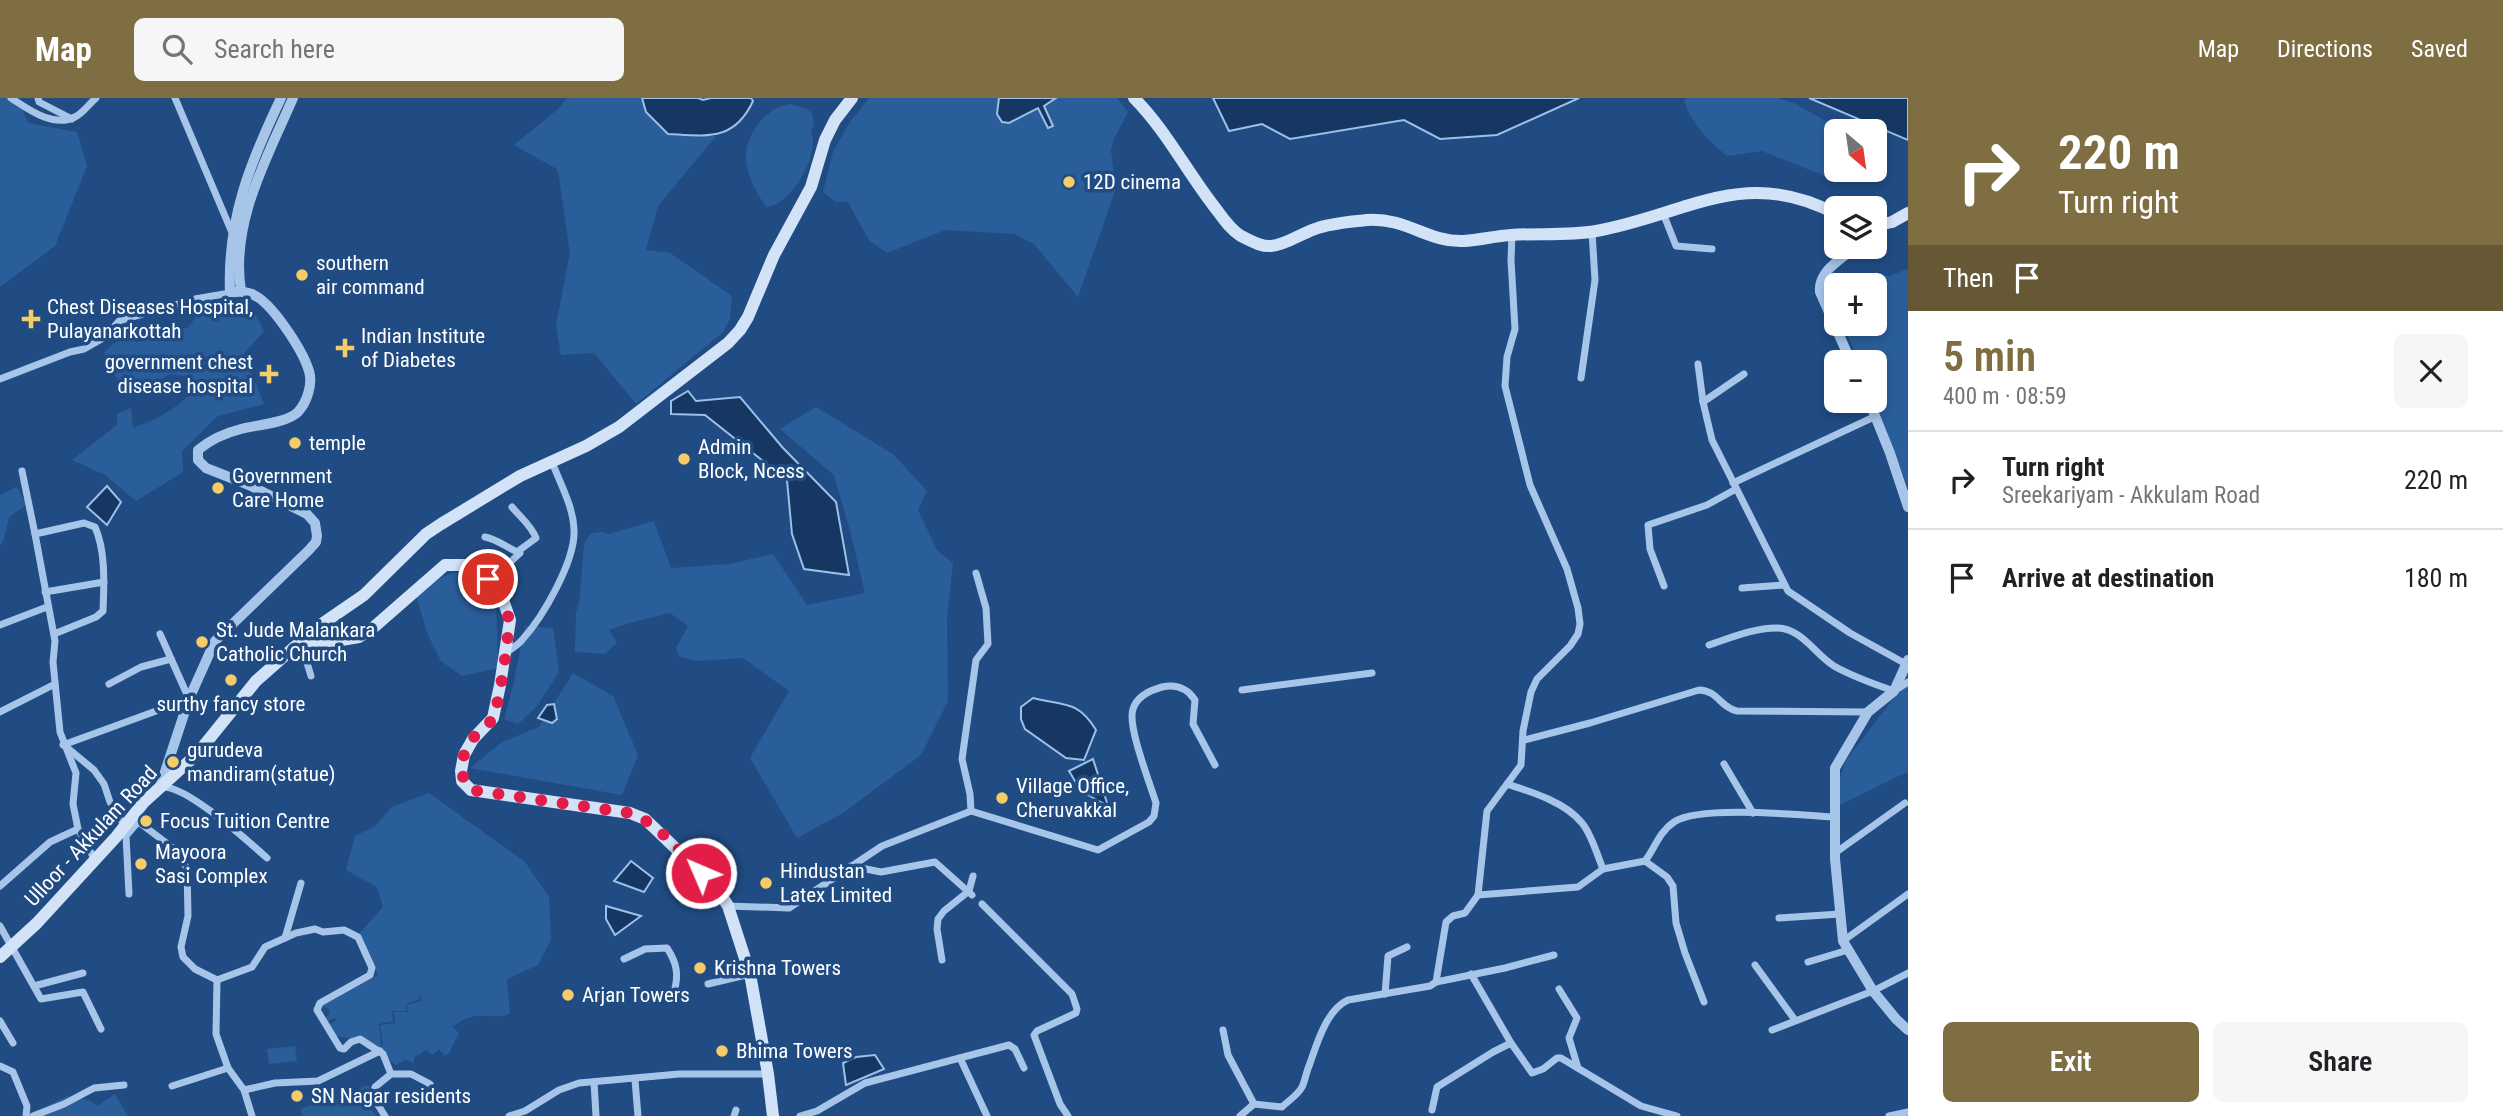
<!DOCTYPE html>
<meta charset="utf-8">
<style>
:root{--surface:#fff;--page:#f6f6f6;--text:#202124;--muted:#757577;--line:#e0e0e0;--accent:#806e43}
body{margin:0;font-family:"Roboto Condensed",sans-serif;background:var(--page);color:var(--text);height:100vh;display:flex;flex-direction:column;font-size:26px;white-space:nowrap}
*{box-sizing:border-box;margin:0}
p{font-size:23px;color:var(--muted)}
.icon{flex:none;width:38px;height:38px;fill:none;stroke:currentColor;stroke-width:2;stroke-linecap:round;stroke-linejoin:round}
.map{position:relative;flex:1;overflow:hidden}
.details{display:flex;flex-direction:column;background:var(--surface);width:595px}
.details>*{flex:none}
.banner{background:#806e43;color:#fff;overflow:hidden}
.needle{width:46px;rotate:151deg}
.tools{position:absolute;left:1824px;top:21px;display:grid;gap:14px}
.tools a{display:grid;place-items:center;width:63px;height:63px;border-radius:10px;background:var(--surface);box-shadow:0 4px 10px #0003;font-size:35px}
.pin{position:absolute;display:grid;place-items:center;width:60px;height:60px;color:#fff;margin:-30px;border:4px solid #fff;border-radius:50%;box-shadow:0 2px 7px #0007}
.me{position:absolute;width:77px;margin:-38px;rotate:315deg;stroke-linejoin:round;filter:drop-shadow(0 0 5px #0008)}
.turn{display:flex;align-items:center;gap:24px;height:147px;padding:0 35px;font-size:32px}
.turn .icon{width:91px;height:91px;stroke-width:2.5}
.turn b{display:block;font-size:49px;line-height:60px}
.then{display:flex;align-items:center;height:66px;padding:0 35px;background:#0003;gap:14px;font-size:26px}
.round{display:grid;place-items:center;flex:none;width:74px;height:74px;border-radius:10px;background:var(--page)}
.summary{display:flex;align-items:center;justify-content:space-between;height:119px;padding:0 35px}
h1{font-size:42px;font-weight:600;line-height:52px;color:var(--accent)}
.action{display:flex;gap:14px;margin-top:auto;padding:14px 35px}
.action a{flex:1;height:80px;border-radius:10px;background:var(--accent);color:#fff;font-size:28px;font-weight:600;line-height:80px;text-align:center}
.action a+a{background:var(--page);color:var(--text)}
ul{padding:0;list-style:none}
li{display:flex;align-items:center;gap:21px;height:98px;padding:0 35px;border-top:2px solid var(--line)}
li div{flex:1}
li b{display:block;font-size:26px}
li em{font-style:normal}
header{display:flex;align-items:center;gap:42px;box-sizing:border-box;height:98px;padding:0 35px;background:var(--accent);color:#fff}
header strong{font-size:33px}
nav{display:flex;gap:38px;margin-inline-start:auto;font-size:24px}
.search{width:490px;height:63px;background:var(--page);display:flex;align-items:center;gap:18px;box-sizing:border-box;padding:0 24px;border-radius:10px;color:var(--muted);font-size:26px}
main{display:flex;flex:1;min-height:0}
.map>svg:first-child{display:block}
.green{fill:#2a5e9b}
.water{fill:#163762;stroke:#9bc0ea;stroke-width:2}
.lines{fill:none;stroke-linecap:round;stroke-linejoin:round}
.minor{stroke:#a7c5e9;stroke-width:7}
.tertiary{stroke:#a7c5e9;stroke-width:10}
.secondary{stroke:#d2e2f7;stroke-width:12}
.route{stroke:#e11d48;stroke-width:12;stroke-dasharray:0 21.6}
.poi-dot{fill:#f6cc68;stroke:#204c83;stroke-width:2.5}
.labels{text-anchor:middle;dominant-baseline:central;stroke-width:7;stroke-linejoin:round;paint-order:stroke}
.poi-label{font-size:21px;fill:#fff;stroke:#204c83;text-anchor:start}
.street-label{font-size:21px;fill:#fff;stroke:#204c83}
</style>
<header>
<strong>Map</strong>
<div class="search"><svg class="icon" aria-label="search" viewBox="0 0 24 24"><circle cx="10" cy="10" r="6"/><path d="M15 15l6 6"/></svg>Search here</div>
<nav><a>Map</a><a>Directions</a><a>Saved</a></nav>
</header>
<main>
<div class="map">
<svg width="1908" height="1018" viewBox="0 0 1908 1018">
<rect width="100%" height="100%" fill="#204c83"/>
<!-- green -->
<g class="green">
<polygon points="0,0 18,0 28,25 77,34 87,68 55,148 0,189"/>
<polygon points="567,0 642,0 646,14 668,36 716,38 658,108 646,152 670,155 732,198 730,221 723,234 636,306 594,255 561,257 556,227 570,155 559,78 557,71 514,47 558,11"/>
<polygon points="869,0 1117,0 1128,14 1113,43 1111,53 1116,90 1078,199 1034,146 1014,136 945,132 887,155 869,142 848,104 836,104 823,94 833,54 850,24"/>
<path d="M 1686,0 L 1778,0 L 1794,5 L 1843,33 L 1836,33 L 1836,71 L 1830,80 L 1762,53 L 1727,58 C 1706,40 1694,29 1684,3 Z"/>
<path d="M 790,6 L 805,10 L 812,15 L 814,26 L 811,33 C 821,56 791,108 766,109 C 757,96 748,79 746,63 C 744,37 765,10 790,6 Z"/>
<polygon points="1908,171 1908,389 1874,302 1874,264 1859,264 1843,226 1874,226 1874,187 1848,187 1865,177 1889,178"/>
<path d="M 232,206 L 256,217 L 264,233 L 240,260 L 252,276 L 264,306 L 218,318 L 182,353 L 183,374 L 136,403 L 105,377 L 72,362 L 117,327 L 117,316 L 131,310 L 133,330 C 159,321 177,310 196,291 L 191,279 L 170,276 L 154,285 L 122,288 L 111,272 L 104,254 C 131,232 153,220 187,231 L 196,219 Z"/>
<path d="M 816,309 L 893,356 L 927,393 L 918,412 L 937,452 L 953,465 L 947,520 L 948,603 L 921,657 L 843,715 L 797,740 L 750,660 L 789,593 L 743,560 L 697,563 L 680,559 L 676,550 L 688,528 L 670,515 C 649,520 629,524 609,532 L 617,545 L 605,556 L 575,554 L 576,515 L 580,499 L 584,446 L 590,436 L 601,434 L 609,436 L 654,423 L 671,470 L 730,466 L 773,456 L 807,507 L 865,495 L 850,433 L 834,377 L 780,331 Z"/>
<polygon points="17,389 26,407 9,419 4,441 0,448 0,397"/>
<polygon points="453,475 474,477 496,503 498,570 462,578 441,563 428,537 415,495 429,485"/>
<polygon points="525,528 553,530 559,574 537,608 518,626 504,621 513,588"/>
<polygon points="573,575 613,598 638,657 622,697 470,670 502,644 539,629"/>
<polygon points="1908,587 1908,676 1907,674 1840,707 1838,688 1845,664 1900,592"/>
<path d="M 429,695 L 525,764 L 549,799 L 551,841 L 538,867 L 507,881 L 510,915 C 492,925 478,908 453,929 L 459,935 L 449,955 L 445,958 L 439,951 L 432,957 L 426,951 L 421,956 L 415,958 L 413,965 L 405,961 L 402,964 L 395,967 L 381,953 L 383,945 L 380,927 L 395,925 L 394,914 L 408,914 L 407,907 L 422,903 L 417,889 L 420,901 L 406,906 L 407,913 L 392,913 L 393,923 L 379,926 L 381,947 L 379,952 L 352,941 L 335,938 L 330,926 L 337,922 L 334,920 L 326,925 L 324,921 L 330,916 L 328,910 L 320,908 L 378,877 L 359,836 L 383,809 L 377,789 L 346,772 L 355,738 L 375,728 L 392,709 Z"/>
<polygon points="295,948 297,963 269,966 267,951"/>
<polygon points="367,987 370,989 370,1010 376,1018 302,1018 301,1011 313,1006 323,998 350,1003 356,992"/>
<polygon points="115,996 128,1018 28,1018 67,998 88,1002 98,1008"/>
</g>
<!-- water -->
<g class="water">
<path d="M 642,0 L 698,0 L 703,2 L 711,0 L 751,0 L 753,3 C 734,44 706,38 668,36 L 646,14 Z"/>
<polygon points="999,0 1056,0 1044,8 1053,28 1048,30 1038,10 1009,25 1002,24 997,16"/>
<polygon points="1213,0 1579,0 1497,37 1440,41 1404,22 1290,41 1262,26 1229,33"/>
<polygon points="1809,0 1908,0 1908,42"/>
<polygon points="688,293 696,303 740,299 783,350 836,404 849,477 804,471 792,436 787,382 705,317 671,316 671,303"/>
<polygon points="107,388 121,404 107,427 87,409"/>
<path d="M 1033,600 C 1064,608 1078,602 1096,632 L 1084,662 L 1066,660 L 1025,631 L 1021,621 L 1021,609 Z"/>
<polygon points="554,606 557,621 552,625 538,620 547,607"/>
<polygon points="1093,661 1108,708 1081,693 1069,673"/>
<polygon points="631,763 653,780 644,794 614,783"/>
<polygon points="606,808 641,818 615,837 606,821"/>
<polygon points="875,957 884,971 846,987 843,965 856,959"/>
</g>
<g class="lines">
<!-- minor -->
<g class="minor">
<path d="M 11,0 C 28,11 53,30 75,19 C 83,15 89,6 96,0"/>
<polyline points="38,0 39,4 72,21"/>
<polyline points="175,0 233,137"/>
<polyline points="1663,115 1676,148 1712,151"/>
<polyline points="1698,266 1703,304 1712,342 1788,493 1850,535 1906,566"/>
<polyline points="1581,280 1595,182 1592,134"/>
<polyline points="0,281 70,254 84,251 105,239 119,223 195,201 230,195"/>
<polyline points="1703,304 1744,276"/>
<polyline points="22,373 35,436"/>
<polyline points="1733,385 1876,318"/>
<path d="M 512,409 C 521,420 531,427 536,440 L 517,454"/>
<path d="M 485,439 C 497,441 507,450 520,455 L 490,483"/>
<polyline points="1664,488 1650,451 1648,427 1707,407 1736,391"/>
<polyline points="1742,490 1784,487"/>
<polyline points="45,494 104,484"/>
<polyline points="0,527 47,509"/>
<path d="M 54,536 L 96,519 L 103,513 C 104,486 106,454 95,429 L 84,425 L 35,436 L 55,543 L 53,564 L 60,634 L 76,675 L 73,706 L 78,731 L 95,762"/>
<path d="M 1709,547 C 1730,540 1753,530 1777,530 C 1801,530 1815,556 1834,568 C 1853,579 1874,586 1894,593 L 1908,584"/>
<polyline points="293,550 307,565 311,578"/>
<path d="M 506,555 C 511,551 518,547 522,542 C 543,519 576,462 574,431 C 573,408 560,385 552,364"/>
<polyline points="109,586 141,569 171,561"/>
<polyline points="1242,592 1372,575"/>
<polyline points="0,614 55,586"/>
<path d="M 1524,642 L 1590,625 L 1699,592 C 1717,592 1721,610 1737,613 L 1868,614"/>
<polyline points="63,647 189,601 160,536"/>
<polyline points="65,648 94,672 104,686 110,704 124,727"/>
<polyline points="1724,666 1753,715"/>
<path d="M 1507,686 C 1532,694 1565,704 1582,725 C 1592,737 1597,757 1603,771 L 1645,763 C 1655,750 1659,734 1674,724 C 1699,707 1801,717 1835,719"/>
<path d="M 162,689 C 186,687 248,743 267,760"/>
<path d="M 971,713 L 1098,752 L 1149,724 L 1154,718 L 1156,705 C 1150,685 1127,628 1133,611 C 1137,598 1151,592 1162,589 C 1176,586 1187,590 1195,602 L 1193,626 L 1215,667"/>
<polyline points="132,719 173,750 187,770 188,818 181,849 183,859 195,871 217,882"/>
<polyline points="1835,755 1905,705"/>
<polyline points="1645,763 1667,779 1673,788 1676,825 1685,855 1704,904"/>
<polyline points="851,768 881,774 935,764 972,797"/>
<polyline points="0,788 50,744 78,731"/>
<polyline points="129,796 126,738 138,724"/>
<polyline points="1478,797 1578,789 1603,771"/>
<polyline points="982,806 1072,896 1077,911 1076,915 1037,933 1034,937 1060,1006 1068,1018"/>
<polyline points="728,808 789,810 882,748 971,713 970,696 962,661 976,562 988,546 986,510 976,475"/>
<polyline points="1779,820 1840,816"/>
<polyline points="0,828 41,901 83,894 101,931"/>
<polyline points="285,840 301,785"/>
<polyline points="1843,843 1908,796"/>
<path d="M 624,861 L 645,851 L 667,850 C 677,865 679,877 674,894"/>
<polyline points="942,862 937,831 938,821 944,813 969,793 973,778"/>
<polyline points="1808,864 1848,852"/>
<polyline points="1755,867 1795,922"/>
<polyline points="1471,876 1511,945"/>
<polyline points="217,882 252,869 265,849 296,835 315,831 323,834 344,832 358,839 372,870 370,877 320,905 317,912 340,950 344,951 351,944 360,941 383,956 391,976 375,989 373,999 385,1018"/>
<polyline points="217,882 216,936 228,970 244,992 252,1018"/>
<polyline points="1436,884 1505,870 1554,857"/>
<polyline points="708,886 750,876"/>
<polyline points="34,888 83,875"/>
<polyline points="1559,891 1577,920 1569,940 1578,970"/>
<polyline points="1385,896 1388,858 1407,849"/>
<polyline points="0,923 13,945"/>
<polyline points="1223,932 1228,957 1254,1006"/>
<polyline points="1772,932 1873,893 1908,875"/>
<polyline points="960,960 987,1018"/>
<polyline points="0,968 13,974 27,1008 26,1018"/>
<polyline points="391,976 411,976 430,986"/>
<polyline points="635,982 638,1018"/>
<polyline points="594,984 596,1018"/>
<polyline points="172,988 228,970"/>
<polyline points="244,992 275,985 318,983 380,953"/>
<polyline points="1432,1012 1437,989 1493,954 1511,945 1532,975 1543,971 1557,960 1561,960 1641,1008 1677,1018"/>
<polyline points="33,1018 64,1006 94,990 124,987"/>
<polyline points="509,1018 525,1013 559,992 579,985 679,976 768,976"/>
<polyline points="734,1018 736,1012"/>
<polyline points="800,1018 817,1013 865,985 1009,947 1015,951 1024,970"/>
<path d="M 1240,1018 L 1254,1006 L 1282,1009 C 1288,1003 1298,997 1302,989 C 1305,983 1306,975 1309,968 C 1317,946 1326,912 1348,902 L 1430,888 L 1436,884 L 1446,824 L 1453,818 L 1465,815 L 1478,797 L 1487,713 L 1521,667 L 1523,633 L 1531,594 L 1537,581 L 1570,548 L 1578,536 L 1580,526 L 1578,510 L 1567,471 L 1530,387 L 1505,288 L 1507,259 L 1515,231 L 1511,162 L 1512,136"/>
<polyline points="1889,1018 1908,1014"/>
</g>
<!-- tertiary -->
<g class="tertiary">
<path d="M 241,193 C 230,125 267,60 293,0"/>
<path d="M 1851,264 L 1820,194 C 1818,173 1841,161 1856,149"/>
<polyline points="1869,303 1890,355 1908,409"/>
<polyline points="1908,562 1894,593 1868,614 1835,670 1835,761 1843,843 1873,893 1896,921 1908,932"/>
<path d="M 160,689 L 189,601 L 215,543 L 309,452 L 316,444 L 317,438 L 315,425 L 307,416 L 249,387 L 206,370 L 198,362 L 198,352 C 210,342 225,335 241,331 C 256,327 287,325 298,314 C 307,304 313,286 309,273 C 303,253 272,204 252,196 C 244,193 238,193 230,195 C 227,121 250,65 281,0"/>
</g>
<!-- secondary -->
<g class="secondary">
<path d="M 1134,0 C 1165,31 1186,72 1213,107 C 1221,117 1229,131 1241,138 C 1250,142 1260,149 1271,148 C 1286,147 1300,136 1315,131 C 1331,125 1350,124 1367,122 C 1406,119 1429,145 1464,143 C 1480,142 1495,138 1511,137 C 1539,135 1568,138 1596,133 C 1685,117 1745,67 1836,116"/>
<polyline points="1874,128 1892,124 1908,115"/>
<polyline points="294,550 359,539 374,529 445,467 467,467 488,481 501,496 510,522 500,587 493,620 473,641 464,657 461,673 462,683 471,692 630,715 645,721 717,790 728,808 750,876 768,976 773,1018"/>
<polyline points="0,859 37,825 116,739 144,704 197,656 256,583 316,530 364,497 426,436 441,426 520,378 586,348 619,329 728,245 740,232 748,219 774,157 811,89 825,42 835,22 852,0"/>
</g>
</g>
<g class="lines">
<!-- route -->
<path class="route" d="M 488,481 C 499,493 505,503 508,518 C 511,531 499,607 493,620 C 489,627 479,633 474,639 C 461,655 456,677 471,692 L 630,715 C 659,726 679,753 701,775"/>
</g>
<!-- markers -->
<g class="poi-dot">
<circle cx="1069" cy="84" r="7"/>
<circle cx="302" cy="177" r="7"/>
<path d="M27.5 210.5h7v7h7v7h-7v7h-7v-7h-7v-7h7z"/>
<path d="M341.5 239.5h7v7h7v7h-7v7h-7v-7h-7v-7h7z"/>
<path d="M265.5 265.5h7v7h7v7h-7v7h-7v-7h-7v-7h7z"/>
<circle cx="295" cy="345" r="7"/>
<circle cx="684" cy="361" r="7"/>
<circle cx="218" cy="390" r="7"/>
<circle cx="202" cy="544" r="7"/>
<circle cx="231" cy="582" r="7"/>
<circle cx="173" cy="664" r="7"/>
<circle cx="1002" cy="700" r="7"/>
<circle cx="146" cy="723" r="7"/>
<circle cx="141" cy="766" r="7"/>
<circle cx="766" cy="785" r="7"/>
<circle cx="700" cy="870" r="7"/>
<circle cx="568" cy="897" r="7"/>
<circle cx="722" cy="953" r="7"/>
<circle cx="297" cy="998" r="7"/>
</g>
<g class="labels">
<!-- poi labels -->
<g class="poi-label">
<text x="1083" y="84">12D cinema</text>
<text x="316" y="165">southern<tspan x="316" dy="24">air command</tspan></text>
<text x="47" y="209">Chest Diseases Hospital,<tspan x="47" dy="24">Pulayanarkottah</tspan></text>
<text x="361" y="238">Indian Institute<tspan x="361" dy="24">of Diabetes</tspan></text>
<text x="253" y="264" text-anchor="end">government chest<tspan x="253" dy="24">disease hospital</tspan></text>
<text x="309" y="345">temple</text>
<text x="698" y="349">Admin<tspan x="698" dy="24">Block, Ncess</tspan></text>
<text x="232" y="378">Government<tspan x="232" dy="24">Care Home</tspan></text>
<text x="216" y="532">St. Jude Malankara<tspan x="216" dy="24">Catholic Church</tspan></text>
<text x="231" y="606" text-anchor="middle">surthy fancy store</text>
<text x="187" y="652">gurudeva<tspan x="187" dy="24">mandiram(statue)</tspan></text>
<text x="1016" y="688">Village Office,<tspan x="1016" dy="24">Cheruvakkal</tspan></text>
<text x="160" y="723">Focus Tuition Centre</text>
<text x="155" y="754">Mayoora<tspan x="155" dy="24">Sasi Complex</tspan></text>
<text x="780" y="773">Hindustan<tspan x="780" dy="24">Latex Limited</tspan></text>
<text x="714" y="870">Krishna Towers</text>
<text x="582" y="897">Arjan Towers</text>
<text x="736" y="953">Bhima Towers</text>
<text x="311" y="998">SN Nagar residents</text>
</g>
<!-- street labels -->
<g class="street-label">
<text transform="translate(91 738) rotate(-47)">Ulloor - Akkulam Road</text>
</g>
</g>
</svg>
<div class="tools">
<a><svg class="needle" viewBox="-14 -14 28 28"><path d="M0-13l5 13h-10z" fill="#e53935"/><path d="M0 13l5-13h-10z" fill="#757577"/></svg></a>
<a><svg class="icon" aria-label="layers" viewBox="0 0 24 24"><path d="M12 4l9 5-9 5-9-5zM3 14l9 5 9-5"/></svg></a>
<a>+</a>
<a>−</a>
</div>
<div class="pin" style="left:488px;top:481px;background:#d93025"><svg class="icon" aria-label="arrive" viewBox="0 0 24 24"><path d="M6 21V4h12l-3 4 3 4H6"/></svg></div>
<svg class="me" style="left:701px;top:775px" viewBox="-20 -20 40 40"><circle r="17" fill="#e11d48" stroke="#fff" stroke-width="3"/><path d="M0-11L8 9 0 5-8 9z" fill="#fff"/></svg>
</div>
<section class="details">
<div class="banner">
<div class="turn"><svg class="icon" aria-label="right" viewBox="0 0 24 24"><path d="M7 20v-9h11M14 6l5 5-5 5"/></svg><div><b>220 m</b>Turn right</div></div>
<div class="then">Then<svg class="icon" aria-label="arrive" viewBox="0 0 24 24"><path d="M6 21V4h12l-3 4 3 4H6"/></svg></div>
</div>
<div class="summary"><div><h1>5 min</h1><p>400 m · 08:59</p></div><a class="round"><svg class="icon" aria-label="close" viewBox="0 0 24 24"><path d="M6 6l12 12M18 6L6 18"/></svg></a></div>
<ul>
<li><svg class="icon" aria-label="right" viewBox="0 0 24 24"><path d="M7 20v-9h11M14 6l5 5-5 5"/></svg><div><b>Turn right</b><p>Sreekariyam - Akkulam Road</p></div><em>220 m</em></li>
<li><svg class="icon" aria-label="arrive" viewBox="0 0 24 24"><path d="M6 21V4h12l-3 4 3 4H6"/></svg><div><b>Arrive at destination</b></div><em>180 m</em></li>
</ul>
<div class="action"><a>Exit</a><a>Share</a></div>
</section>
</main>
